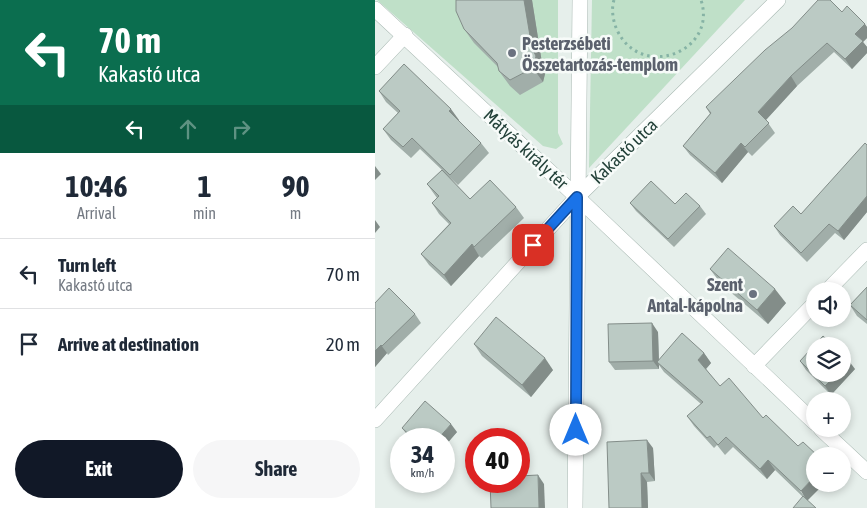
<!DOCTYPE html>
<meta charset="utf-8">
<style>
:root{--surface:#fff;--page:#f6f6f7;--text:#1f2937;--muted:#747a83;--line:#e0e1e3;--accent:#111827}
body{margin:0;font-family:"Asap Condensed",sans-serif;background:var(--page);color:var(--text);height:100vh;display:flex;flex-direction:column;font-size:19px;white-space:nowrap}
*{box-sizing:border-box;margin:0}
p{font-size:16px;color:var(--muted)}
.icon{flex:none;width:28px;height:28px;fill:none;stroke:currentColor;stroke-width:2;stroke-linecap:round;stroke-linejoin:round}
.map{position:relative;flex:1;overflow:hidden}
.details{display:flex;flex-direction:column;background:var(--surface);width:375px}
.details>*{flex:none}
.banner{background:#0b6e4f;color:#fff;overflow:hidden}
.fabs{position:absolute;left:431px;top:282px;display:grid;gap:10px}
.fabs a{display:grid;place-items:center;width:45px;height:45px;border-radius:50%;background:var(--surface);box-shadow:0 2px 8px #0003;font-size:25px}
.speed{position:absolute;left:15px;top:428px;display:flex;gap:10px;font-size:25px;font-weight:700;text-align:center}
.speed>*{display:grid;place-content:center;width:65px;height:65px;border-radius:50%;background:var(--surface);box-shadow:0 2px 8px #0003;line-height:1}
.speed small{font-size:12px;font-weight:400}
.speed .limit{border:8px solid #d22;background:#fff;color:#111}
.pin{position:absolute;display:grid;place-items:center;width:42px;height:42px;color:#fff;margin:-21px;border-radius:10px;box-shadow:0 2px 8px #0006}
.me{position:absolute;width:55px;margin:-28px;rotate:0deg;stroke-linejoin:round;filter:drop-shadow(0 0 4px #0008)}
.turn{display:flex;align-items:center;gap:18px;height:105px;padding:0 15px;font-size:22px}
.turn .icon{width:65px;height:65px;stroke-width:2.5}
.turn b{display:block;font-size:35px;line-height:42px}
.lanes{display:flex;align-items:center;height:48px;padding:0 15px;background:#0003;justify-content:center;gap:25px;direction:ltr}
.lanes .off{opacity:.35}
.eta{display:flex;justify-content:space-evenly;align-items:center;height:85px;text-align:center}
.eta b{font-size:30px;font-weight:700;line-height:35px}
.action{display:flex;gap:10px;margin-top:auto;padding:10px 15px}
.action a{flex:1;height:58px;border-radius:30px;background:var(--accent);color:#fff;font-size:20px;font-weight:700;line-height:58px;text-align:center}
.action a+a{background:var(--page);color:var(--text)}
ul{padding:0;list-style:none}
li{display:flex;align-items:center;gap:15px;height:70px;padding:0 15px;border-top:1px solid var(--line)}
li div{flex:1}
li b{display:block;font-size:19px}
li em{font-style:normal}
main{display:flex;flex:1;min-height:0}
.map>svg:first-child{display:block}
.green{fill:#bfe0c8}
.lines{fill:none;stroke-linecap:round;stroke-linejoin:round}
.minor-casing{stroke:#a8b8b2;stroke-width:16}
.tertiary-casing{stroke:#a8b8b2;stroke-width:16}
.path{stroke:#86b3a5;stroke-width:3;stroke-dasharray:2.5 4;stroke-linecap:butt}
.minor{stroke:#fff;stroke-width:15}
.tertiary{stroke:#fff;stroke-width:15}
.wall{fill:#a1aea9}
.shaded-wall{fill:#838d89}
.building{fill:#bbcac4;stroke:#838d89}
.route-casing{stroke:#114b97;stroke-width:12}
.route{stroke:#1a73e8;stroke-width:9}
.worship-dot{fill:#6b7280;stroke:#f7fbf9;stroke-width:2}
.labels{text-anchor:middle;dominant-baseline:central;stroke-width:5;stroke-linejoin:round;paint-order:stroke}
.worship-label{font-size:18px;font-weight:bold;fill:#5b616d;stroke:#f7fbf9;text-anchor:start}
.street-label{font-size:18px;fill:#24423a;stroke:#f7fbf9}
</style>
<main>
<section class="details">
<div class="banner">
<div class="turn"><svg class="icon" aria-label="left" viewBox="0 0 24 24"><path d="M17 20v-9H6M10 6l-5 5 5 5"/></svg><div><b>70 m</b>Kakastó utca</div></div>
<div class="lanes"><svg class="icon" aria-label="left" viewBox="0 0 24 24"><path d="M17 20v-9H6M10 6l-5 5 5 5"/></svg><svg class="icon off" aria-label="ahead" viewBox="0 0 24 24"><path d="M12 20V5M6 11l6-6 6 6"/></svg><svg class="icon off" aria-label="right" viewBox="0 0 24 24"><path d="M7 20v-9h11M14 6l5 5-5 5"/></svg></div>
</div>
<div class="eta">
<div><b>10:46</b><p>Arrival</p></div>
<div><b>1</b><p>min</p></div>
<div><b>90</b><p>m</p></div>
</div>
<ul>
<li><svg class="icon" aria-label="left" viewBox="0 0 24 24"><path d="M17 20v-9H6M10 6l-5 5 5 5"/></svg><div><b>Turn left</b><p>Kakastó utca</p></div><em>70 m</em></li>
<li><svg class="icon" aria-label="arrive" viewBox="0 0 24 24"><path d="M6 21V4h12l-3 4 3 4H6"/></svg><div><b>Arrive at destination</b></div><em>20 m</em></li>
</ul>
<div class="action"><a>Exit</a><a>Share</a></div>
</section>
<div class="map">
<svg width="492" height="508" viewBox="0 0 492 508">
<rect width="100%" height="100%" fill="#e6efeb"/>
<!-- green -->
<g class="green">
<polygon points="2,0 183,0 183,133 188,144 181,149 168,146"/>
<polygon points="217,0 370,0 214,168"/>
</g>
<g class="lines">
<defs>
<g id="minor">
<polyline points="0,9 202,197 440,423"/>
<polyline points="0,67 30,35"/>
<polyline points="452,291 492,250"/>
<polyline points="379,366 440,303"/>
<polyline points="0,420 202,197 403,0"/>
<polyline points="446,429 492,472"/>
</g>
<polyline id="tertiary" points="200,508 205,0"/>
</defs>
<!-- minor casing -->
<use href="#minor" class="minor-casing"/>
<!-- tertiary casing -->
<use href="#tertiary" class="tertiary-casing"/>
<!-- path -->
<path class="path" d="M 239,0 C 236,9 238,21 242,30 C 266,81 343,52 326,0"/>
<!-- minor -->
<use href="#minor" class="minor"/>
<!-- tertiary -->
<use href="#tertiary" class="tertiary"/>
</g>
<!-- wall -->
<g class="wall">
<polygon points="81,0 157,0 167,63 171,70 168,82 145,95 135,86 124,71 124,68 99,43 89,29"/>
<polygon points="467,12 492,27 492,38 488,42 492,47 492,53 477,69 459,52 422,86 391,120 400,133 377,156 373,152 347,183 315,155 308,146 335,114 331,107"/>
<polygon points="4,91 84,120 83,120 106,143 114,153 83,185 71,174 95,199 141,207 149,218 107,258 104,256 76,286 54,265 46,254 74,224 64,214 57,203 62,198 52,184 67,170 45,149 36,158 16,140 8,129 23,113 11,102"/>
<polygon points="492,145 492,212 469,240 460,233 432,262 405,235 399,226 426,214"/>
<polygon points="255,203 300,204 325,206 331,214 299,247 261,211"/>
<polygon points="335,269 411,303 393,324 346,284"/>
<polygon points="492,287 492,324 482,316 475,305"/>
<polygon points="0,303 40,314 46,323 13,355 12,353 0,367"/>
<polygon points="283,332 284,361 329,353 336,363 331,369 433,501 428,497 400,470 392,479 358,447 350,455 342,445 339,448 319,426 312,416 326,404 289,372 284,365 284,369 240,370 234,362"/>
<polygon points="99,344 178,370 156,397 107,356"/>
<polygon points="425,361 480,369 456,395 431,370"/>
<polygon points="27,428 82,432 69,447 69,439 35,439 33,436"/>
<polygon points="278,448 280,481 272,482 273,508 234,508"/>
</g>
<!-- shaded-wall -->
<g class="shaded-wall">
<polygon points="149,0 157,0 167,63 171,70 168,82 158,68"/>
<polygon points="490,24 492,27 492,38 488,42 492,47 492,53 477,69 470,59 480,34"/>
<polygon points="416,76 422,86 389,122 383,112"/>
<polygon points="76,109 84,120 81,122 74,111"/>
<polygon points="366,143 373,152 347,183 340,173"/>
<polygon points="0,166 6,174 0,180"/>
<polygon points="492,196 492,212 469,240 463,231"/>
<polygon points="0,220 5,227 0,233"/>
<polygon points="97,244 104,256 76,286 69,275"/>
<polygon points="400,289 411,303 393,324 382,310"/>
<polygon points="277,323 283,332 284,364 282,362 284,365 284,369 278,361"/>
<polygon points="6,345 12,353 0,367 0,351"/>
<polygon points="329,353 336,363 330,370 323,360"/>
<polygon points="170,358 178,370 156,397 147,385"/>
<polygon points="474,361 480,369 456,395 450,386 462,374 468,374 468,368"/>
<polygon points="76,424 82,432 69,447 69,439 63,439"/>
<polygon points="272,440 278,448 280,481 274,473"/>
<polygon points="393,460 400,470 392,479 385,469"/>
<polygon points="266,473 272,482 273,508 267,508"/>
<polygon points="163,475 169,484 170,508 164,508"/>
<polygon points="440,476 440,484 449,484 432,501 426,491"/>
</g>
<!-- building -->
<g class="building">
<polygon points="81,0 149,0 157,48 161,56 158,68 135,80 124,71 122,63 89,29 81,11"/>
<polygon points="443,0 455,0 467,12 472,6 490,24 480,34 488,41 470,59 452,43 416,76 383,112 394,123 370,147 366,143 340,173 308,146 336,113 331,107 390,50 417,28"/>
<polygon points="29,64 76,109 74,111 106,143 75,175 37,138 28,147 8,129 25,111 4,91"/>
<polygon points="490,143 492,145 492,196 463,231 454,224 426,253 399,226 418,206 426,214"/>
<polygon points="67,170 95,199 115,180 141,207 99,247 97,244 69,275 46,254 76,223 57,203 64,196 52,184"/>
<polygon points="276,181 300,204 311,193 325,206 293,239 255,203"/>
<polygon points="353,248 400,289 382,310 335,269"/>
<polygon points="492,287 492,320 475,305"/>
<polygon points="14,288 40,314 7,346 6,345 0,351 0,303"/>
<polygon points="121,317 170,358 147,385 99,344"/>
<polygon points="277,323 278,361 234,362 233,324"/>
<polygon points="307,333 329,353 323,360 345,386 354,378 388,418 391,415 423,446 428,442 443,456 440,456 440,476 426,491 393,460 385,469 351,437 343,445 335,436 332,438 312,416 328,402 282,362"/>
<polygon points="448,336 459,346 440,346 440,374 462,374 450,386 425,361"/>
<polygon points="468,354 474,361 468,368"/>
<polygon points="50,401 76,424 63,439 39,439 27,428"/>
<polygon points="272,440 274,473 266,473 267,508 234,508 232,442"/>
<polygon points="163,475 164,508 116,508 115,481 144,481 144,476"/>
<polygon points="428,496 441,508 418,508"/>
</g>
<g class="lines">
<defs>
<polyline id="route" points="158,245 202,197 201,430"/>
</defs>
<!-- route casing -->
<use href="#route" class="route-casing"/>
<!-- route -->
<use href="#route" class="route"/>
</g>
<!-- markers -->
<g class="worship-dot">
<circle cx="137" cy="53" r="5"/>
<circle cx="378" cy="294" r="5"/>
</g>
<g class="labels">
<!-- worship labels -->
<g class="worship-label">
<text x="147" y="43">Pesterzsébeti<tspan x="147" dy="21">Összetartozás-templom</tspan></text>
<text x="368" y="284" text-anchor="end">Szent<tspan x="368" dy="21">Antal-kápolna</tspan></text>
</g>
<!-- street labels -->
<g class="street-label">
<text transform="translate(151 149) rotate(43)">Mátyás király tér</text>
<text transform="translate(249 151) rotate(-44)">Kakastó utca</text>
</g>
</g>
</svg>
<div class="fabs">
<a><svg class="icon" aria-label="sound" viewBox="0 0 24 24"><path d="M4 9h4l5-4v14l-5-4H4zM17 9q2 3 0 6"/></svg></a>
<a><svg class="icon" aria-label="layers" viewBox="0 0 24 24"><path d="M12 4l9 5-9 5-9-5zM3 14l9 5 9-5"/></svg></a>
<a>+</a>
<a>−</a>
</div>
<div class="speed"><div>34<small>km/h</small></div><div class="limit">40</div></div>
<div class="pin" style="left:158px;top:245px;background:#d93025"><svg class="icon" aria-label="arrive" viewBox="0 0 24 24"><path d="M6 21V4h12l-3 4 3 4H6"/></svg></div>
<svg class="me" style="left:201px;top:430px" viewBox="-20 -20 40 40"><circle r="19" fill="#fff"/><path d="M0-13L10 11 0 6-10 11z" fill="#1a73e8"/></svg>
</div>
</main>
